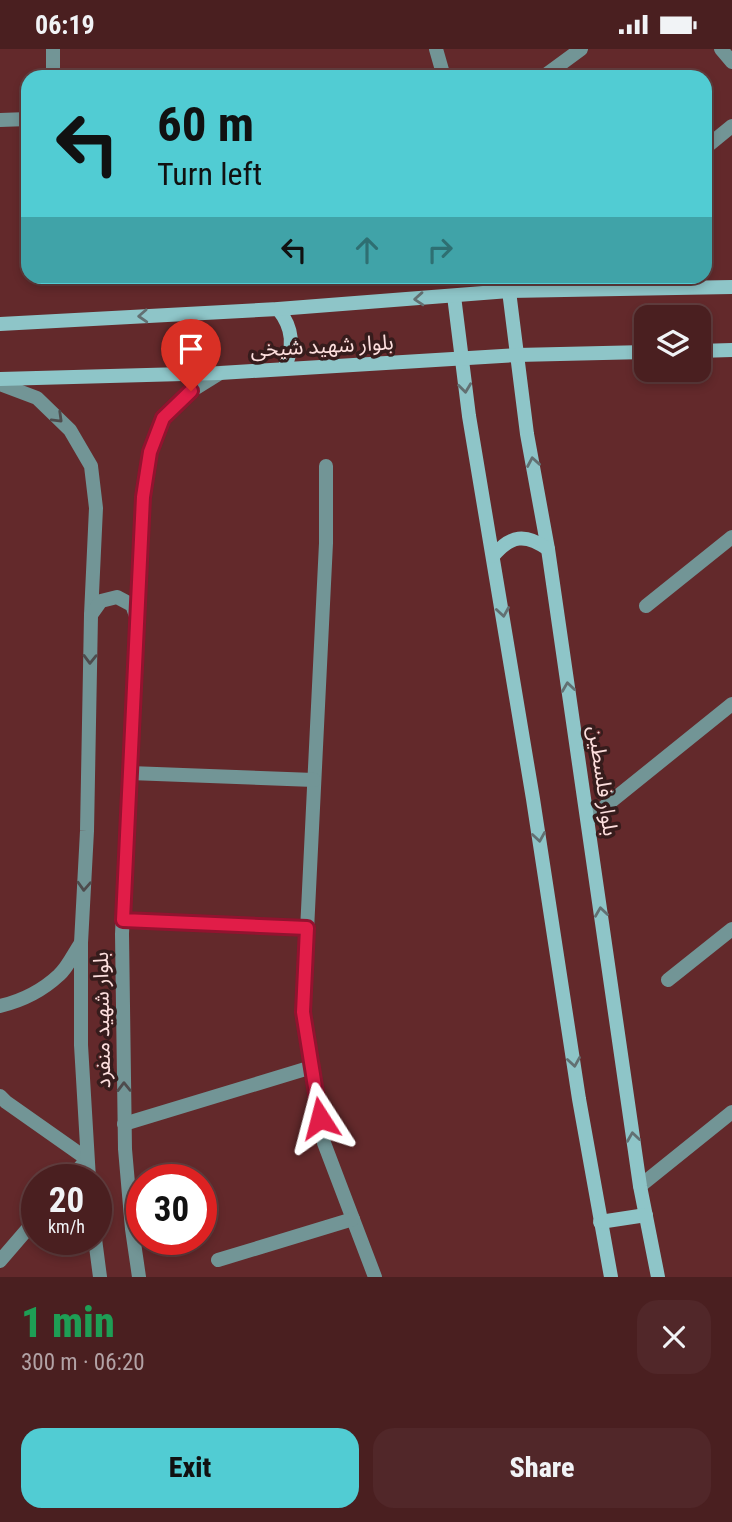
<!DOCTYPE html>
<meta charset="utf-8">
<style>
:root{--surface:#4a1f20;--page:#512729;--text:#f1f3f6;--muted:#b2a2a5;--line:#613d3e;--accent:#51ccd3}
body{margin:0;font-family:"Roboto Condensed","Noto Sans Arabic",sans-serif;background:var(--page);color:var(--text);height:100vh;display:flex;flex-direction:column;font-size:26px;white-space:nowrap}
*{box-sizing:border-box;margin:0}
p{font-size:23px;color:var(--muted)}
.icon{flex:none;width:38px;height:38px;fill:none;stroke:currentColor;stroke-width:2;stroke-linecap:round;stroke-linejoin:round}
.map{position:relative;height:1228px;overflow:hidden}
.panel{display:flex;flex-direction:column;background:var(--surface);flex:1}
.panel>*{flex:none}
.hud{position:absolute;left:21px;top:21px;width:691px;height:214px;border-radius:21px;box-shadow:0 4px 10px #0003,0 0 0 2px var(--line);background:#51ccd3;color:#111;overflow:hidden}
.fabs{position:absolute;left:634px;top:256px;display:grid;gap:14px}
.fabs a{display:grid;place-items:center;width:77px;height:77px;border-radius:14px;background:var(--surface);box-shadow:0 4px 10px #0003,0 0 0 2px var(--line);font-size:35px}
.speed{position:absolute;left:21px;top:1115px;display:flex;gap:14px;font-size:35px;font-weight:700;text-align:center}
.speed>*{display:grid;place-content:center;width:91px;height:91px;border-radius:50%;background:var(--surface);box-shadow:0 4px 10px #0003,0 0 0 2px var(--line);line-height:1}
.speed small{font-size:18px;font-weight:400}
.speed .limit{border:10px solid #d22;background:#fff;color:#111}
.pin{position:absolute;display:grid;place-items:center;width:60px;height:60px;color:#fff;margin:-72px -30px;border-radius:50% 50% 50% 0;rotate:-45deg;box-shadow:0 0 7px #0007}
.pin .icon{rotate:45deg}
.me{position:absolute;width:77px;margin:-38px;rotate:351deg;stroke-linejoin:round;filter:drop-shadow(0 0 5px #0008)}
.turn{display:flex;align-items:center;gap:24px;height:147px;padding:0 21px;font-size:32px}
.turn .icon{width:91px;height:91px;stroke-width:2.5}
.turn b{display:block;font-size:49px;line-height:60px}
.lanes{display:flex;align-items:center;height:66px;padding:0 21px;background:#0003;justify-content:center;gap:35px;direction:ltr}
.lanes .off{opacity:.35}
.round{display:grid;place-items:center;flex:none;width:74px;height:74px;border-radius:21px;background:var(--page)}
.overview{display:flex;align-items:center;justify-content:space-between;height:119px;padding:0 21px}
h1{font-size:42px;font-weight:800;line-height:52px;color:#1e9e55}
.action{display:flex;gap:14px;margin-top:auto;padding:14px 21px}
.action a{flex:1;height:80px;border-radius:21px;background:var(--accent);color:#111;font-size:28px;font-weight:800;line-height:80px;text-align:center}
.action a+a{background:var(--page);color:var(--text)}
.status{display:flex;justify-content:space-between;align-items:center;height:49px;padding:0 35px;background:var(--surface);direction:ltr}
.status svg{height:19px;fill:currentColor}
.map>svg:first-child{display:block}
.lines{fill:none;stroke-linecap:round;stroke-linejoin:round}
.minor{stroke:#729596;stroke-width:14}
.tertiary{stroke:#729596;stroke-width:14}
.secondary{stroke:#8ec5c8;stroke-width:14}
.oneway{stroke:#627072}
.oneway2{stroke:#4e4c4d}
.route-casing{stroke:#92132f;stroke-width:18}
.route{stroke:#e11d48;stroke-width:12}
.labels{text-anchor:middle;dominant-baseline:central;stroke-width:7;stroke-linejoin:round;paint-order:stroke}
.street-label{font-size:21px;fill:#fcdedd;stroke:#361c1c}
</style>
<div class="status"><b>06:19</b><svg viewBox="0 0 49 12"><path d="M0 12V9h3v3zM5 12V6h3v6zM10 12V3h3v9zM15 12V0h3v12zM26 1h20v11H26zM47 4h2v5h-2z"/></svg></div>
<div class="map">
<svg width="732" height="1228" viewBox="0 0 732 1228">
<rect width="100%" height="100%" fill="#63292b"/>
<g class="lines">
<!-- minor -->
<g class="minor">
<polyline points="53,0 53,28"/>
<polyline points="436,0 444,28"/>
<polyline points="721,0 732,13"/>
<polyline points="543,28 581,0"/>
<polyline points="0,71 28,70"/>
<polyline points="705,99 732,77"/>
<polyline points="506,228 509,242"/>
<polyline points="326,417 326,494 303,963 324,1094 375,1228"/>
<polyline points="646,557 732,488"/>
<polyline points="130,724 314,731"/>
<polyline points="588,771 732,655"/>
<polyline points="123,871 307,879"/>
<polyline points="668,931 732,880"/>
<path d="M 0,957 C 21,952 43,941 59,926 C 68,918 74,904 81,894"/>
<polyline points="0,1047 6,1053 87,1110 70,1130"/>
<polyline points="124,1075 312,1018"/>
<polyline points="640,1137 732,1063"/>
<polyline points="218,1211 353,1170"/>
<polyline points="0,1212 37,1169"/>
</g>
<!-- tertiary -->
<g class="tertiary">
<polyline points="0,335 37,349 70,381 91,417 96,459 91,566 87,782 81,894 81,996 89,1130"/>
<polyline points="91,566 101,552 117,548 132,556 137,570"/>
<polyline points="95,1190 100,1228"/>
<polyline points="139,1228 132,1180 125,1100 122,885 143,448 150,403 163,369 191,342 220,324"/>
</g>
<!-- secondary -->
<g class="secondary">
<polyline points="509,242 527,385 548,500 640,1137 658,1228"/>
<polyline points="454,247 469,367 533,750 579,1050 611,1228"/>
<path d="M 278,260 C 294,280 294,298 284,320"/>
<polyline points="0,275 278,260 509,242 732,238"/>
<polyline points="698,302 732,301"/>
<polyline points="0,330 220,324 517,306 646,303"/>
<path d="M 493,507 C 511,486 525,484 548,500"/>
<polyline points="600,1173 646,1166"/>
</g>
</g>
<!-- one-way arrows -->
<defs><path id="oneway-chevron" d="M-2-3.5L2.5 0L-2 3.5" fill="none" stroke-width="1.6" stroke-linecap="round" stroke-linejoin="round" transform="scale(1.75)"/></defs>
<g class="oneway">
<use href="#oneway-chevron" transform="translate(419 250) rotate(176)"/>
<use href="#oneway-chevron" transform="translate(143 267) rotate(177)"/>
<use href="#oneway-chevron" transform="translate(465 339) rotate(83)"/>
<use href="#oneway-chevron" transform="translate(533 413) rotate(-100)"/>
<use href="#oneway-chevron" transform="translate(503 563) rotate(81)"/>
<use href="#oneway-chevron" transform="translate(568 638) rotate(-98)"/>
<use href="#oneway-chevron" transform="translate(539 788) rotate(81)"/>
<use href="#oneway-chevron" transform="translate(601 863) rotate(-98)"/>
<use href="#oneway-chevron" transform="translate(574 1013) rotate(81)"/>
<use href="#oneway-chevron" transform="translate(633 1088) rotate(-98)"/>
</g>
<g class="oneway2">
<use href="#oneway-chevron" transform="translate(58 369) rotate(44)"/>
<use href="#oneway-chevron" transform="translate(90 610) rotate(91)"/>
<use href="#oneway-chevron" transform="translate(84 837) rotate(93)"/>
<use href="#oneway-chevron" transform="translate(124 1038) rotate(-91)"/>
</g>
<g class="lines">
<defs>
<polyline id="route" points="191,342 163,369 150,403 143,448 123,871 307,879 303,963 320,1069"/>
</defs>
<!-- route casing -->
<use href="#route" class="route-casing"/>
<!-- route -->
<use href="#route" class="route"/>
</g>
<g class="labels">
<!-- street labels -->
<g class="street-label">
<text transform="translate(322 297) rotate(-3)">بلوار شهید شیخی</text>
<text transform="translate(603 732) rotate(82)">بلوار فلسطین</text>
<text transform="translate(102 971) rotate(-91)">بلوار شهید منفرد</text>
</g>
</g>
</svg>
<div class="fabs">
<a><svg class="icon" aria-label="layers" viewBox="0 0 24 24"><path d="M12 4l9 5-9 5-9-5zM3 14l9 5 9-5"/></svg></a>
</div>
<div class="speed"><div>20<small>km/h</small></div><div class="limit">30</div></div>
<div class="pin" style="left:191px;top:342px;background:#d93025"><svg class="icon" aria-label="arrive" viewBox="0 0 24 24"><path d="M6 21V4h12l-3 4 3 4H6"/></svg></div>
<svg class="me" style="left:320px;top:1069px" viewBox="-20 -20 40 40"><path d="M0-17L14 15 0 8-14 15z" fill="#e11d48" stroke="#fff" stroke-width="4"/></svg>
<div class="hud">
<div class="turn"><svg class="icon" aria-label="left" viewBox="0 0 24 24"><path d="M17 20v-9H6M10 6l-5 5 5 5"/></svg><div><b>60 m</b>Turn left</div></div>
<div class="lanes"><svg class="icon" aria-label="left" viewBox="0 0 24 24"><path d="M17 20v-9H6M10 6l-5 5 5 5"/></svg><svg class="icon off" aria-label="ahead" viewBox="0 0 24 24"><path d="M12 20V5M6 11l6-6 6 6"/></svg><svg class="icon off" aria-label="right" viewBox="0 0 24 24"><path d="M7 20v-9h11M14 6l5 5-5 5"/></svg></div>
</div>
</div>
<section class="panel">
<div class="overview"><div><h1>1 min</h1><p>300 m · 06:20</p></div><a class="round"><svg class="icon" aria-label="close" viewBox="0 0 24 24"><path d="M6 6l12 12M18 6L6 18"/></svg></a></div>
<div class="action"><a>Exit</a><a>Share</a></div>
</section>
